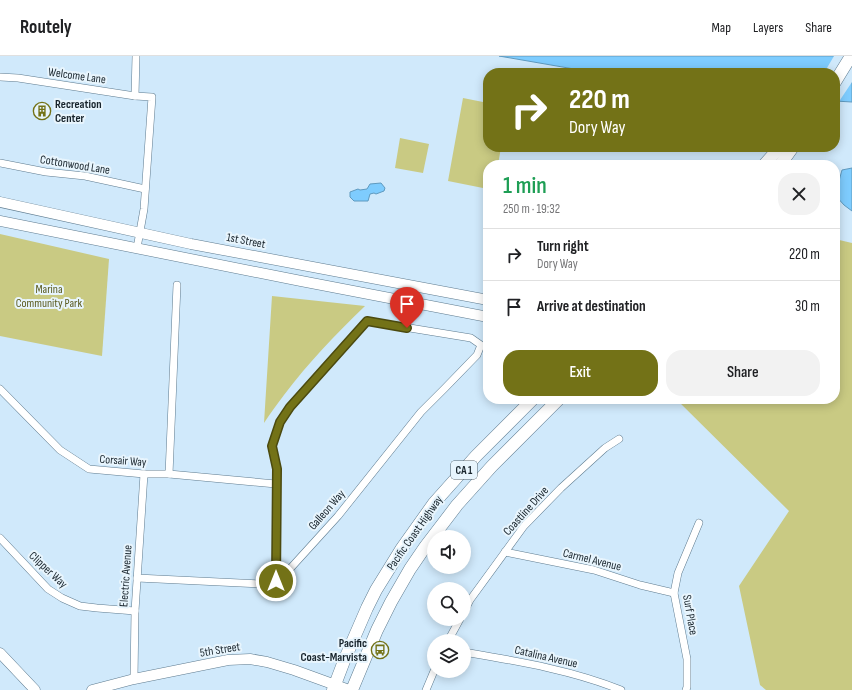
<!DOCTYPE html>
<meta charset="utf-8">
<style>
:root{--surface:#fff;--page:#f2f2f2;--text:#202124;--muted:#757577;--line:#e0e0e0;--accent:#737217}
body{margin:0;font-family:"Sofia Sans Condensed",sans-serif;background:var(--page);color:var(--text);height:100vh;display:flex;flex-direction:column;font-size:15px;white-space:nowrap}
*{box-sizing:border-box;margin:0}
p{font-size:13px;color:var(--muted)}
.icon{flex:none;width:22px;height:22px;fill:none;stroke:currentColor;stroke-width:2;stroke-linecap:round;stroke-linejoin:round}
.map{position:relative;flex:1;overflow:hidden}
.sheet{position:absolute;left:483px;top:104px;width:357px;height:244px;display:flex;flex-direction:column;background:var(--surface);border-radius:16px;box-shadow:0 2px 10px #0003}
.sheet>*{flex:none}
.hud{position:absolute;left:483px;top:12px;width:357px;height:84px;border-radius:16px;box-shadow:0 2px 10px #0003;background:#737217;color:#fff;overflow:hidden}
.tools{position:absolute;left:427px;top:474px;display:grid;gap:8px}
.tools a{display:grid;place-items:center;width:44px;height:44px;border-radius:50%;background:var(--surface);box-shadow:0 2px 10px #0003;font-size:20px}
.pin{position:absolute;display:grid;place-items:center;width:34px;height:34px;color:#fff;margin:-41px -17px;border-radius:50% 50% 50% 0;rotate:-45deg;box-shadow:0 0 4px #0007}
.pin .icon{rotate:45deg}
.me{position:absolute;width:44px;margin:-22px;rotate:0deg;stroke-linejoin:round;filter:drop-shadow(0 0 3px #0008)}
.turn{display:flex;align-items:center;gap:14px;height:84px;padding:0 20px;font-size:18px}
.turn .icon{width:52px;height:52px;stroke-width:2.5}
.turn b{display:block;font-size:28px;line-height:34px}
.round{display:grid;place-items:center;flex:none;width:42px;height:42px;border-radius:16px;background:var(--page)}
.headline{display:flex;align-items:center;justify-content:space-between;height:68px;padding:0 20px}
h1{font-size:24px;font-weight:600;line-height:30px;color:#1e9e55}
.cta{display:flex;gap:8px;margin-top:auto;padding:8px 20px}
.cta a{flex:1;height:46px;border-radius:16px;background:var(--accent);color:#fff;font-size:16px;font-weight:600;line-height:46px;text-align:center}
.cta a+a{background:var(--page);color:var(--text)}
ul{padding:0;list-style:none}
li{display:flex;align-items:center;gap:12px;height:52px;padding:0 20px;border-top:1px solid var(--line)}
li div{flex:1}
li b{display:block;font-size:15px}
li em{font-style:normal}
header{display:flex;align-items:center;gap:24px;box-sizing:border-box;height:56px;padding:0 20px;background:var(--surface);border-bottom:1px solid var(--line)}
header strong{font-size:19px}
nav{display:flex;gap:22px;margin-inline-start:auto;font-size:14px}
.map>svg:first-child{display:block}
.green{fill:#c9ca83}
.water{fill:#7eccfe;stroke:#5f9abf}
.pier{fill:#d0e9fb}
.lines{fill:none;stroke-linecap:round;stroke-linejoin:round}
.minor-casing{stroke:#5e7b8f;stroke-width:8}
.secondary-casing{stroke:#5e7b8f;stroke-width:11}
.trunk-casing{stroke:#5e7b8f;stroke-width:13}
.minor{stroke:#fff;stroke-width:7}
.secondary{stroke:#fff;stroke-width:10}
.trunk{stroke:#fff;stroke-width:12}
.route-casing{stroke:#4b4a0f;stroke-width:10}
.route{stroke:#737217;stroke-width:7}
.labels{text-anchor:middle;dominant-baseline:central;stroke-width:4;stroke-linejoin:round;paint-order:stroke}
.shield{fill:#e8f5fd;stroke:#56636b;stroke-width:1}
.shield-label{font-size:11px;font-weight:bold;fill:#18242c}
.street-label{font-size:12px;fill:#18242c;stroke:#e8f5fd}
.poi-label{font-size:12px;font-weight:bold;fill:#18242c;stroke:#e8f5fd;text-anchor:start}
.park-label{font-size:12px;fill:#59591d;stroke:#e8f5fd}
</style>
<header>
<strong>Routely</strong>
<nav><a>Map</a><a>Layers</a><a>Share</a></nav>
</header>
<div class="map">
<svg width="852" height="634" viewBox="0 0 852 634">
<rect width="100%" height="100%" fill="#d0e9fb"/>
<!-- green -->
<g class="green">
<polygon points="463,42 488,47 488,91 501,91 498,109 488,109 488,133 448,125"/>
<polygon points="400,82 429,88 423,117 395,112"/>
<polygon points="0,178 109,203 102,300 0,280"/>
<polygon points="835,183 852,187 852,634 766,634 760,629 739,530 789,455 676,343 835,343"/>
<path d="M 272,240 L 365,250 C 336,278 308,307 284,339 C 277,348 270,358 264,367 Z"/>
</g>
<!-- water -->
<g class="water">
<polygon points="499,0 852,0 852,46 835,45 835,17 597,17"/>
<polygon points="852,112 852,155 844,149 835,139 842,114"/>
<polygon points="381,127 385,132 384,135 376,138 374,137 370,138 368,145 354,145 350,141 350,136 358,133 360,134 367,133 370,128"/>
</g>
<!-- pier -->
<polygon class="pier" points="834,0 852,0 852,26 838,47 835,47 835,17 824,17"/>
<g class="lines">
<defs>
<g id="minor">
<polyline points="0,21 18,22 135,40 152,41 144,153 137,192"/>
<polyline points="135,40 136,0"/>
<polyline points="0,107 46,116 85,120 145,133"/>
<polyline points="0,333 60,394 89,413 144,418 169,418 276,428"/>
<polyline points="169,418 177,229"/>
<polyline points="0,482 48,533 62,542 80,550 97,552 135,555"/>
<polyline points="505,496 594,514 640,529 674,537"/>
<polyline points="137,522 261,528 276,525 288,515 338,460 421,356 445,332 477,299 481,289 471,282 367,265 290,351 280,366 272,391 277,413 276,525"/>
<polyline points="464,556 470,544 524,470 561,432 605,392 619,383"/>
<polyline points="448,585 460,563"/>
<path d="M 464,596 C 516,605 572,614 621,634"/>
<polyline points="134,623 135,555 144,418"/>
<polyline points="426,634 434,615"/>
<polyline points="686,634 687,631 687,603 674,537 678,517 699,467"/>
</g>
<g id="secondary">
<polyline points="0,146 191,188 488,244"/>
<polyline points="0,165 301,225 488,261"/>
<polyline points="0,597 35,634"/>
<polyline points="92,634 134,623 228,604 250,603 267,606 294,614 349,634"/>
</g>
<g id="trunk">
<polyline points="835,26 851,0"/>
<polyline points="764,109 780,91"/>
<polyline points="780,109 793,91"/>
<polyline points="333,634 344,605 367,552 376,534 402,492 434,447 476,400 533,343"/>
<polyline points="352,634 377,574 391,546 410,513 425,491 457,449 492,410 559,343"/>
</g>
</defs>
<!-- minor casing -->
<use href="#minor" class="minor-casing"/>
<!-- secondary casing -->
<use href="#secondary" class="secondary-casing"/>
<!-- trunk casing -->
<use href="#trunk" class="trunk-casing"/>
<!-- minor -->
<use href="#minor" class="minor"/>
<!-- secondary -->
<use href="#secondary" class="secondary"/>
<!-- trunk -->
<use href="#trunk" class="trunk"/>
</g>
<g class="lines">
<defs>
<polyline id="route" points="276,525 277,413 272,390 280,366 290,351 367,265 407,272"/>
</defs>
<!-- route casing -->
<use href="#route" class="route-casing"/>
<!-- route -->
<use href="#route" class="route"/>
</g>
<!-- icons -->
<defs>
<symbol id="building-ring" viewBox="-11 -11 22 22"><circle r="9.5" fill="#e8f5fd" stroke="#737217" stroke-width="1.5"/><path d="M-4-6H4V6H1V3H-1V6H-4ZM-2.5-4.3h1.7v1.8h-1.7ZM.8-4.3h1.7v1.8H.8ZM-2.5-1h1.7V.8h-1.7ZM.8-1h1.7V.8H.8Z" fill="#737217"/></symbol>
<symbol id="bus-ring" viewBox="-11 -11 22 22"><circle r="9.5" fill="#e8f5fd" stroke="#737217" stroke-width="1.5"/><path d="M-5-6H5V4H4V6H2V4H-2V6H-4V4H-5ZM-3.5-4V0h7V-4ZM-3.5 1.2v1.5H-2V1.2ZM2 1.2v1.5H3.5V1.2Z" fill="#737217"/></symbol>
</defs>
<g fill-rule="evenodd">
<use href="#building-ring" x="32" y="45" width="20" height="20"/>
<use href="#bus-ring" x="370" y="584" width="20" height="20"/>
</g>
<g class="labels">
<!-- shield labels -->
<rect class="shield" x="451" y="405" width="26" height="18" rx="3"/>
<g class="shield-label">
<text x="464" y="414">CA 1</text>
</g>
<!-- street labels -->
<g class="street-label">
<text transform="translate(77 20) rotate(8)">Welcome Lane</text>
<text transform="translate(75 109) rotate(9)">Cottonwood Lane</text>
<text transform="translate(246 185) rotate(11)">1st Street</text>
<text transform="translate(123 405) rotate(4)">Corsair Way</text>
<text transform="translate(327 454) rotate(-49)">Galleon Way</text>
<text transform="translate(526 455) rotate(-48)">Coastline Drive</text>
<text transform="translate(415 477) rotate(-55)">Pacific Coast Highway</text>
<text transform="translate(592 504) rotate(14)">Carmel Avenue</text>
<text transform="translate(48 514) rotate(43)">Clipper Way</text>
<text transform="translate(126 520) rotate(-86)">Electric Avenue</text>
<text transform="translate(690 559) rotate(80)">Surf Place</text>
<text transform="translate(220 594) rotate(-9)">5th Street</text>
<text transform="translate(546 601) rotate(13)">Catalina Avenue</text>
</g>
<!-- poi labels -->
<g class="poi-label">
<text x="55" y="48">Recreation<tspan x="55" dy="14">Center</tspan></text>
<text x="367" y="587" text-anchor="end">Pacific<tspan x="367" dy="14">Coast-Marvista</tspan></text>
</g>
<!-- park labels -->
<g class="park-label">
<text x="49" y="233">Marina<tspan x="49" dy="14">Community Park</tspan></text>
</g>
</g>
</svg>
<div class="tools">
<a><svg class="icon" aria-label="sound" viewBox="0 0 24 24"><path d="M4 9h4l5-4v14l-5-4H4zM17 9q2 3 0 6"/></svg></a>
<a><svg class="icon" aria-label="search" viewBox="0 0 24 24"><circle cx="10" cy="10" r="6"/><path d="M15 15l6 6"/></svg></a>
<a><svg class="icon" aria-label="layers" viewBox="0 0 24 24"><path d="M12 4l9 5-9 5-9-5zM3 14l9 5 9-5"/></svg></a>
</div>
<div class="pin" style="left:407px;top:272px;background:#d93025"><svg class="icon" aria-label="arrive" viewBox="0 0 24 24"><path d="M6 21V4h12l-3 4 3 4H6"/></svg></div>
<svg class="me" style="left:276px;top:525px" viewBox="-20 -20 40 40"><circle r="17" fill="#737217" stroke="#fff" stroke-width="3"/><path d="M0-11L8 9 0 5-8 9z" fill="#fff"/></svg>
<div class="hud">
<div class="turn"><svg class="icon" aria-label="right" viewBox="0 0 24 24"><path d="M7 20v-9h11M14 6l5 5-5 5"/></svg><div><b>220 m</b>Dory Way</div></div>
</div>
<section class="sheet">
<div class="headline"><div><h1>1 min</h1><p>250 m · 19:32</p></div><a class="round"><svg class="icon" aria-label="close" viewBox="0 0 24 24"><path d="M6 6l12 12M18 6L6 18"/></svg></a></div>
<ul>
<li><svg class="icon" aria-label="right" viewBox="0 0 24 24"><path d="M7 20v-9h11M14 6l5 5-5 5"/></svg><div><b>Turn right</b><p>Dory Way</p></div><em>220 m</em></li>
<li><svg class="icon" aria-label="arrive" viewBox="0 0 24 24"><path d="M6 21V4h12l-3 4 3 4H6"/></svg><div><b>Arrive at destination</b></div><em>30 m</em></li>
</ul>
<div class="cta"><a>Exit</a><a>Share</a></div>
</section>
</div>
